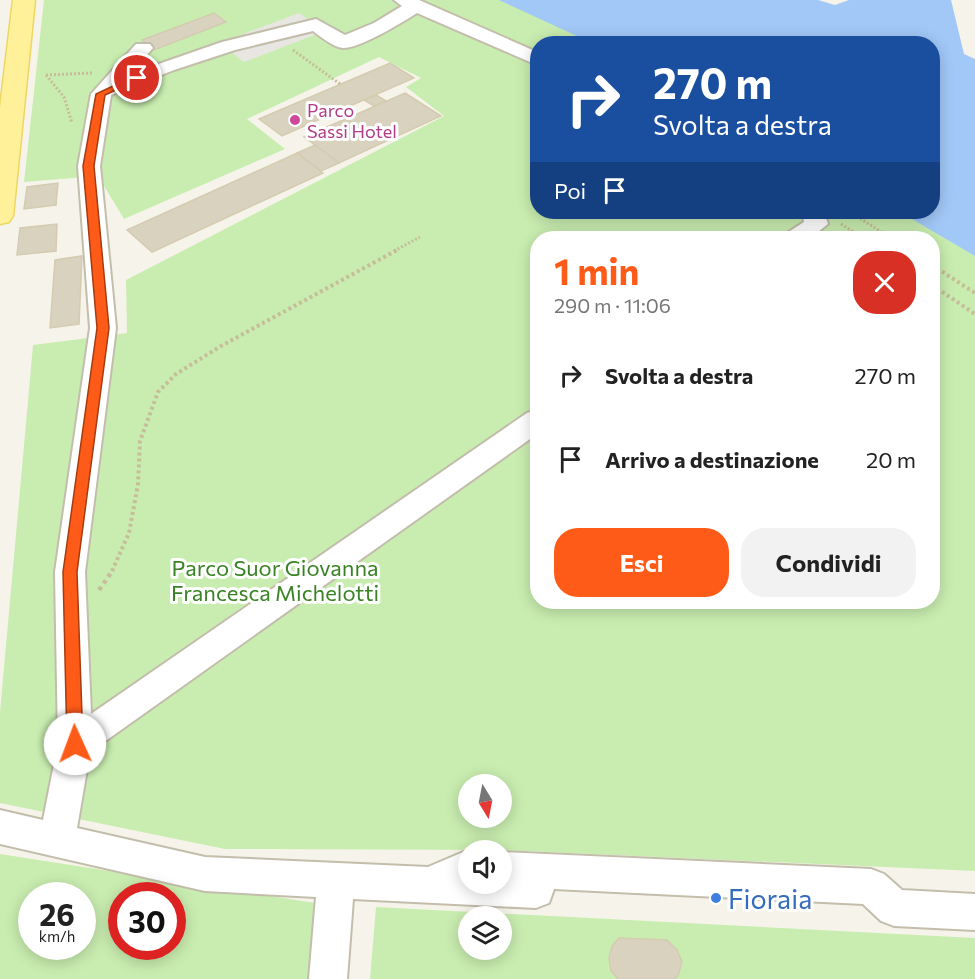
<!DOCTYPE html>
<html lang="it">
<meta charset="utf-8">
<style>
:root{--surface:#fff;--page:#f2f2f2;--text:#222;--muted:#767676;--accent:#ff5b18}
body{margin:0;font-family:Commissioner,sans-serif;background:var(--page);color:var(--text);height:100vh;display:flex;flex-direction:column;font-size:22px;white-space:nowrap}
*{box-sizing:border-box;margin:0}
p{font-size:20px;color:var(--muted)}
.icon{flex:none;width:33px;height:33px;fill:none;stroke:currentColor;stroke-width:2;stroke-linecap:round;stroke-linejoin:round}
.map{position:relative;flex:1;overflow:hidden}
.details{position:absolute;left:530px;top:231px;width:410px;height:378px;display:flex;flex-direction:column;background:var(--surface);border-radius:24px;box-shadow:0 3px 15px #0003}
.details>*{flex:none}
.top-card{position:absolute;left:530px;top:36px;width:410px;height:183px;border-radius:24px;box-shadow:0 3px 15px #0003;background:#1a4fa0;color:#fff;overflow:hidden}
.needle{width:39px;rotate:170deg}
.buttons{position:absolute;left:458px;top:774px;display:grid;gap:12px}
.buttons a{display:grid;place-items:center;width:54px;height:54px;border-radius:50%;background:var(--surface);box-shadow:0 3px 15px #0003;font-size:30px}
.speed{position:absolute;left:18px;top:882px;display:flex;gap:12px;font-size:30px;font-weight:700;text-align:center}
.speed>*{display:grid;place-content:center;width:78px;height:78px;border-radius:50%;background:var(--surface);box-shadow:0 3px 15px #0003;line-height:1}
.speed small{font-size:15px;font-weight:400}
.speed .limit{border:9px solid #d22;background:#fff;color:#111}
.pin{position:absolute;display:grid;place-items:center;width:51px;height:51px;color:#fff;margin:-26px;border:3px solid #fff;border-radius:50%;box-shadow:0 2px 6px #0007}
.me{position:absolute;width:66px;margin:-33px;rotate:358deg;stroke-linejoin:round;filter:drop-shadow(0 0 4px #0008)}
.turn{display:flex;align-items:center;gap:21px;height:126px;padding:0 24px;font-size:27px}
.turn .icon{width:78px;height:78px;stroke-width:2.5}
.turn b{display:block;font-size:42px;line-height:51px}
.then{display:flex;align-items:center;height:57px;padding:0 24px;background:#0003;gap:12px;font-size:22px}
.round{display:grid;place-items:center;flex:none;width:63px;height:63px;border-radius:24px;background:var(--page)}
.summary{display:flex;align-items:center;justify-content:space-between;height:102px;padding:0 24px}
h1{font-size:36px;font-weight:700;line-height:45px;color:var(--accent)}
.action{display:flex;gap:12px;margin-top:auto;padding:12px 24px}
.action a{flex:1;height:69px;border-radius:24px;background:var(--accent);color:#fff;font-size:24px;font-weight:700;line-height:69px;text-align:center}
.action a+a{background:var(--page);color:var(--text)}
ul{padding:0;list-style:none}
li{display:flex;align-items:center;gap:18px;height:84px;padding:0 24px}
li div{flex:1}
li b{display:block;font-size:22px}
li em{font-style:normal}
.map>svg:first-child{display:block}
.green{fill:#c9edb0;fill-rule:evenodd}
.parking{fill:#e7e6e1}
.water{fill:#a2c8f7}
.building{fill:#d9d2be;stroke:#d4cbb0;stroke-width:1.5}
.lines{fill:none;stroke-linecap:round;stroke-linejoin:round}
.minor-casing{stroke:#c3beab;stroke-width:4}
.major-casing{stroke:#eed760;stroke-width:3}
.path-far2{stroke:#c6bd9b;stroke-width:3;stroke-dasharray:2 2;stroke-linecap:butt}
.path-far1{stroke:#c6bd9b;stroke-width:4;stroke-dasharray:3 3;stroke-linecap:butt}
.path{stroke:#c6bd9b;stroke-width:4.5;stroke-dasharray:4 4;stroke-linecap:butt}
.minor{fill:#fff;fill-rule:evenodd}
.major{fill:#fff09a;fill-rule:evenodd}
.route{fill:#ff5b18;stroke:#a63b10;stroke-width:1.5}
.hotel-dot{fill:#d1479c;stroke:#fff;stroke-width:2}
.shop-dot{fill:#3f7fe0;stroke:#fff;stroke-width:2}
.labels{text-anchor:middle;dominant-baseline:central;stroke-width:6;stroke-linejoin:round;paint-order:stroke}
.far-hotel-label{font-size:18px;fill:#b23c85;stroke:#fff;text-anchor:start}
.park-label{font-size:22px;fill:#3a8324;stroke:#fff}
.near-shop-label{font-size:27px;fill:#366cbe;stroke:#fff;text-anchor:start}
</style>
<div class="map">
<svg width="975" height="979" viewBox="0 0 975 979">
<rect width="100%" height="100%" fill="#f6f4ea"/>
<!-- green -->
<g class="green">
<path d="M 44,0 L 534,0 L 632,43 L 537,44 L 537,212 L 932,212 L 975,232 L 975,871 L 501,850 L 225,849 L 0,803 L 0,712 L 33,345 L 127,333 L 126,280 L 444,116 L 406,87 L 421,78 L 379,57 L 247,119 L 285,149 L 124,219 L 98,176 L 24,182 ZM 537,238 L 932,238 L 932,602 L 537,602 ZM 468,784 L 501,784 L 501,818 L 468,818 Z"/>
<path d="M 0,854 L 322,904 L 316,979 L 0,979 ZM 32,896 L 82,896 L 82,946 L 32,946 ZM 122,896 L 172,896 L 172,946 L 122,946 Z"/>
<path d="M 376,907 L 975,938 L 975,979 L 370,979 ZM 468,916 L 501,916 L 501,950 L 468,950 Z"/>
</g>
<!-- parking -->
<polygon class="parking" points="299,13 325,31 244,62 219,43"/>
<!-- water -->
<polygon class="water" points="499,0 818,0 835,5 849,0 951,0 964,54 975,59 975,256 900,212 932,212 932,44 592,43"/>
<!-- building -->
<g class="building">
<polygon points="214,13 226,22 154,50 142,40"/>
<polygon points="390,63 414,78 282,136 259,119"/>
<polygon points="405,93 441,116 339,163 304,137"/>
<polygon points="376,95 386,101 374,106 364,100"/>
<polygon points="315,145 339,163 321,171 297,153"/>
<polygon points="297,153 323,173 152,252 127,230"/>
<polygon points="58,183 56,205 24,209 27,187"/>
<polygon points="57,224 56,251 17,255 20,228"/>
<polygon points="82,256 79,324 50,328 55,260"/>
<polygon points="619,938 667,940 677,950 682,962 678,976 674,979 618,979 611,971 609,958 612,946"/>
</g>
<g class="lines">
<defs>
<g id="minor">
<path d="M 394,0 L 419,0 L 537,52 L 537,65 L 417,13 C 401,23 361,48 343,48 C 333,47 321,37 313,31 L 235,50 L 174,70 L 111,95 L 100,166 L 116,328 L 85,572 L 91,714 L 527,413 L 537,410 L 537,434 L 90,752 L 77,828 L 205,857 L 428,867 L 468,850 L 470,850 L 468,850 L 468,884 L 501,884 L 501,852 L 871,869 L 884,874 L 902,890 L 975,894 L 975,930 L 894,926 L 881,921 L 863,904 L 554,889 L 549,903 L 536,908 L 353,899 L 347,979 L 309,979 L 316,897 L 205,891 L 0,844 L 0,810 L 43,820 L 58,744 L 55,572 L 90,328 L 78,166 L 91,94 L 136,44 L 150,44 L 153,48 L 130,74 L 222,42 L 316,19 L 345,35 L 374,23 L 402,6 Z"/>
<polygon points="802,212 824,212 828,224 810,238 784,238 787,233 804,222"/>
</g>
<polygon id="major" points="13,0 35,0 13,216 9,222 0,224 0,108"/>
</defs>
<!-- minor casing -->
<use href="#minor" class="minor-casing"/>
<!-- major casing -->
<use href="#major" class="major-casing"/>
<!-- path-far2 -->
<g class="path-far2">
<polyline points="293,50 340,84"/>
<polyline points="46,75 64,97 72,123"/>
<polyline points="46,75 92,73"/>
<polyline points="850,212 891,238"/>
<polyline points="841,224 863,238"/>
<polyline points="394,251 420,237"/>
</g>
<!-- path-far1 -->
<g class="path-far1">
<polyline points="932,265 975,293"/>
<polyline points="932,285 975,314"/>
<polyline points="112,571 129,533 138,484 140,441 158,392 176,374 221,346 397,250"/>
</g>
<!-- path -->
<polyline class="path" points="99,590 113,570"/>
<!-- minor -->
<use href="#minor" class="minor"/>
<!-- major -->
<use href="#major" class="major"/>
</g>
<!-- route -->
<polygon class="route" points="134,76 142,78 105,95 94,166 109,328 77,572 83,744 81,749 75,751 70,749 67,744 63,572 97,328 83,166 96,94"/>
<!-- markers -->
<circle class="hotel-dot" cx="295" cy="120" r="6"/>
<circle class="shop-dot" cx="716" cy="898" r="6"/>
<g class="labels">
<!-- far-hotel labels -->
<g class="far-hotel-label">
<text x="307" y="110">Parco<tspan x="307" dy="21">Sassi Hotel</tspan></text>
</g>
<!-- park labels -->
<g class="park-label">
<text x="275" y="567">Parco Suor Giovanna<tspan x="275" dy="25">Francesca Michelotti</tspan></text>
</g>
<!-- near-shop labels -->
<g class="near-shop-label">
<text x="728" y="898">Fioraia</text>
</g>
</g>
</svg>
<div class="buttons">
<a><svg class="needle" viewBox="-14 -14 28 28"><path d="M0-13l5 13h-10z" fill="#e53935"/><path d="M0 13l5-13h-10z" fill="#767676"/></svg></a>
<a><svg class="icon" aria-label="sound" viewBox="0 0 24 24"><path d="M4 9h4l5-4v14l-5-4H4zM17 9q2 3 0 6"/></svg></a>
<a><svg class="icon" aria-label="layers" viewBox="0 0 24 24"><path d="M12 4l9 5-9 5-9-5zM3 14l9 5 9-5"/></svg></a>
</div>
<div class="speed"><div>26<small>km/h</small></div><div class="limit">30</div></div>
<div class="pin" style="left:137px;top:78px;background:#d93025"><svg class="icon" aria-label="arrive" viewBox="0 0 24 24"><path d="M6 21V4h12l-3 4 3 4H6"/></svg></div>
<svg class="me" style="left:75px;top:744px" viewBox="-20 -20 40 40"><circle r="19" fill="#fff"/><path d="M0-13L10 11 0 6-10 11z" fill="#ff5b18"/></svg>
<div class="top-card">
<div class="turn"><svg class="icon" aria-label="right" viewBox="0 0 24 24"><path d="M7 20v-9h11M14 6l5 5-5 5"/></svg><div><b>270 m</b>Svolta a destra</div></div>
<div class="then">Poi<svg class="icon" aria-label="arrive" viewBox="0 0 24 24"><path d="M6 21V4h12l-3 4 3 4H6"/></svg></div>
</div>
<section class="details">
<div class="summary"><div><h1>1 min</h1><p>290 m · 11:06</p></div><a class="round" style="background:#d93025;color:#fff"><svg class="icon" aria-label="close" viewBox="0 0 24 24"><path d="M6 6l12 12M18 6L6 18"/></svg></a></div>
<ul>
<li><svg class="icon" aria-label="right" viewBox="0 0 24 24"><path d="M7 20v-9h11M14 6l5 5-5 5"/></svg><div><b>Svolta a destra</b></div><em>270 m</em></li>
<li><svg class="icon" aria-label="arrive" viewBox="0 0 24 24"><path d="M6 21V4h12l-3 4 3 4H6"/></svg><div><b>Arrivo a destinazione</b></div><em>20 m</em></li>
</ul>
<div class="action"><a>Esci</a><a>Condividi</a></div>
</section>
</div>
